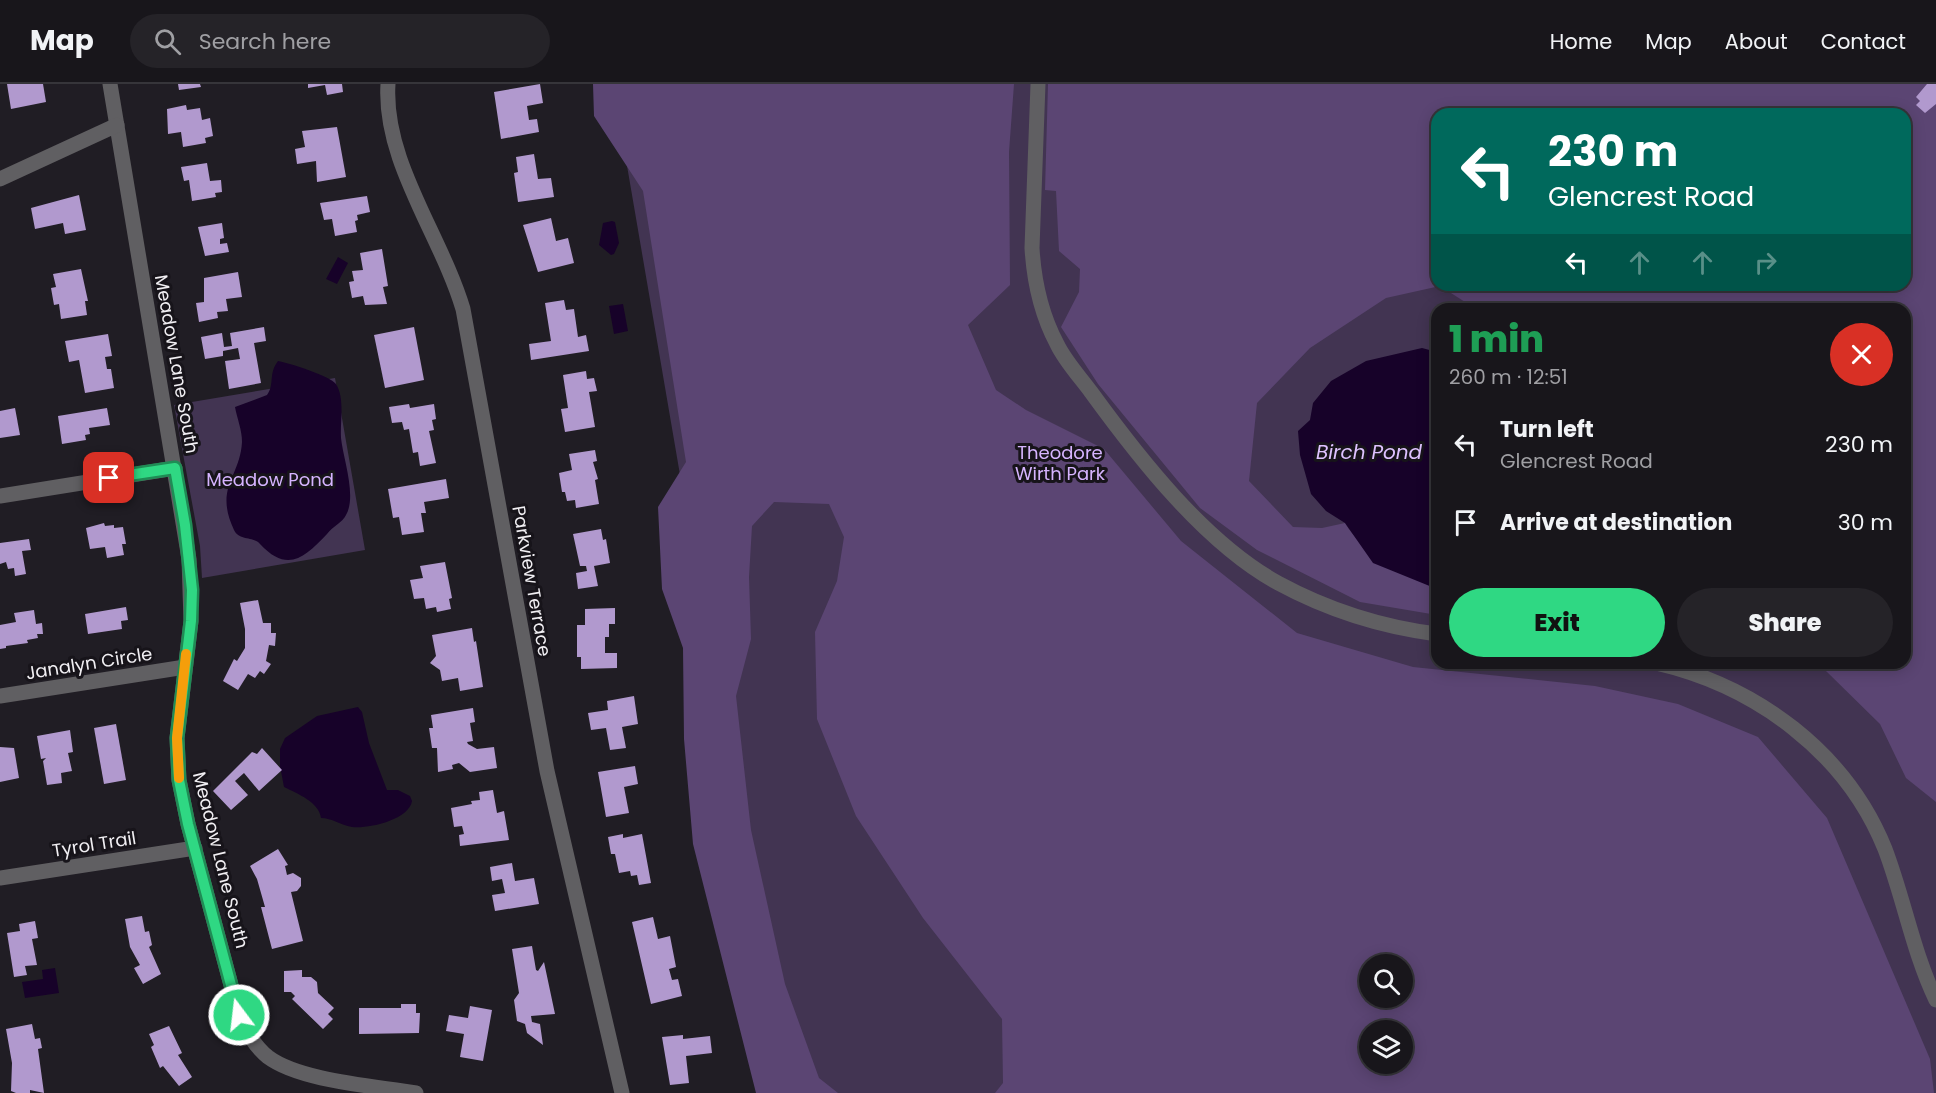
<!DOCTYPE html>
<meta charset="utf-8">
<style>
:root{--surface:#18161b;--page:#252328;--text:#f1f3f6;--muted:#9f9fa3;--line:#36353a;--accent:#2fd883}
body{margin:0;font-family:Poppins,sans-serif;background:var(--page);color:var(--text);height:100vh;display:flex;flex-direction:column;font-size:22px;white-space:nowrap}
*{box-sizing:border-box;margin:0}
p{font-size:20px;color:var(--muted)}
.icon{flex:none;width:33px;height:33px;fill:none;stroke:currentColor;stroke-width:2;stroke-linecap:round;stroke-linejoin:round}
.map{position:relative;flex:1;overflow:hidden}
.panel{position:absolute;left:1431px;top:219px;width:480px;height:366px;display:flex;flex-direction:column;background:var(--surface);border-radius:18px;box-shadow:0 3px 15px #0003,0 0 0 2px var(--line)}
.panel>*{flex:none}
.hud{position:absolute;left:1431px;top:24px;width:480px;height:183px;border-radius:18px;box-shadow:0 3px 15px #0003,0 0 0 2px var(--line);background:#00695c;color:#fff;overflow:hidden}
.tools{position:absolute;left:1359px;top:870px;display:grid;gap:12px}
.tools a{display:grid;place-items:center;width:54px;height:54px;border-radius:50%;background:var(--surface);box-shadow:0 3px 15px #0003,0 0 0 2px var(--line);font-size:30px}
.pin{position:absolute;display:grid;place-items:center;width:51px;height:51px;color:#fff;margin:-26px;border-radius:12px;box-shadow:0 3px 9px #0006}
.me{position:absolute;width:66px;margin:-33px;rotate:345deg;stroke-linejoin:round;filter:drop-shadow(0 0 4px #0008)}
.turn{display:flex;align-items:center;gap:21px;height:126px;padding:0 18px;font-size:27px}
.turn .icon{width:78px;height:78px;stroke-width:2.5}
.turn b{display:block;font-size:42px;line-height:51px}
.lanes{display:flex;align-items:center;height:57px;padding:0 18px;background:#0003;justify-content:center;gap:30px;direction:ltr}
.lanes .off{opacity:.35}
.round{display:grid;place-items:center;flex:none;width:63px;height:63px;border-radius:32px;background:var(--page)}
.headline{display:flex;align-items:center;justify-content:space-between;height:102px;padding:0 18px}
h1{font-size:36px;font-weight:800;line-height:45px;color:#1e9e55}
.primary-button{display:flex;gap:12px;margin-top:auto;padding:12px 18px}
.primary-button a{flex:1;height:69px;border-radius:36px;background:var(--accent);color:#111;font-size:24px;font-weight:800;line-height:69px;text-align:center}
.primary-button a+a{background:var(--page);color:var(--text)}
ul{padding:0;list-style:none}
li{display:flex;align-items:center;gap:18px;height:78px;padding:0 18px}
li div{flex:1}
li b{display:block;font-size:22px}
li em{font-style:normal}
header{display:flex;align-items:center;gap:36px;box-sizing:border-box;height:84px;padding:0 30px;background:var(--surface);border-bottom:2px solid var(--line)}
header strong{font-size:28px}
nav{display:flex;gap:33px;margin-inline-start:auto;font-size:21px}
.search{width:420px;height:54px;background:var(--page);display:flex;align-items:center;gap:15px;box-sizing:border-box;padding:0 21px;border-radius:33px;color:var(--muted);font-size:22px}
.map>svg:first-child{display:block}
.green{fill:#423452;fill-rule:evenodd}
.forest{fill:#5b4573;fill-rule:evenodd}
.water{fill:#170229}
.building{fill:#b199ce}
.lines{fill:none;stroke-linecap:round;stroke-linejoin:round}
.minor{stroke:#605f62;stroke-width:15}
.route-casing{stroke:#1f8c55;stroke-width:15}
.route{stroke:#2fd883;stroke-width:10}
.slow{stroke:#f59e0b;stroke-width:10}
.labels{text-anchor:middle;dominant-baseline:central;stroke-width:6;stroke-linejoin:round;paint-order:stroke}
.street-label{font-size:18px;fill:#f1eff3;stroke:#17141a}
.park-label{font-size:18px;fill:#d6b4ff;stroke:#17141a}
.water-label{font-size:20px;font-style:italic;fill:#dec2ff;stroke:#17141a}
</style>
<header>
<strong>Map</strong>
<div class="search"><svg class="icon" aria-label="search" viewBox="0 0 24 24"><circle cx="10" cy="10" r="6"/><path d="M15 15l6 6"/></svg>Search here</div>
<nav><a>Home</a><a>Map</a><a>About</a><a>Contact</a></nav>
</header>
<div class="map">
<svg width="1936" height="1009" viewBox="0 0 1936 1009">
<rect width="100%" height="100%" fill="#201d24"/>
<!-- green -->
<g class="green">
<path d="M 613,0 L 1936,0 L 1936,1009 L 786,1009 ZM 1437,30 L 1905,30 L 1905,201 L 1437,201 ZM 1437,225 L 1905,225 L 1905,579 L 1437,579 ZM 1370,880 L 1402,880 L 1402,914 L 1370,914 ZM 1370,946 L 1402,946 L 1402,980 L 1370,980 Z"/>
<polygon points="335,294 365,466 202,494 200,462 174,321"/>
</g>
<!-- forest -->
<g class="forest">
<path d="M 593,0 L 1014,0 L 1009,68 L 1010,201 L 968,241 L 996,306 L 1026,326 L 1104,365 L 1181,457 L 1297,549 L 1413,583 L 1595,602 L 1678,620 L 1758,653 L 1827,734 L 1930,975 L 1934,1009 L 995,1009 L 1003,999 L 1002,935 L 923,834 L 856,732 L 817,635 L 815,548 L 837,497 L 844,453 L 829,420 L 774,418 L 752,442 L 749,493 L 751,555 L 736,612 L 751,746 L 785,900 L 819,994 L 838,1009 L 756,1009 L 693,760 L 684,655 L 683,564 L 662,505 L 658,423 L 686,378 L 643,107 L 594,32 ZM 1370,880 L 1402,880 L 1402,914 L 1370,914 ZM 1370,946 L 1402,946 L 1402,980 L 1370,980 Z"/>
<path d="M 1048,0 L 1936,0 L 1936,718 L 1906,694 L 1880,640 L 1826,587 L 1760,585 L 1733,579 L 1905,579 L 1905,225 L 1476,225 L 1440,202 L 1386,214 L 1310,264 L 1257,319 L 1249,397 L 1293,443 L 1322,444 L 1345,439 C 1361,468 1407,491 1437,505 L 1437,531 L 1360,518 L 1257,466 L 1200,424 L 1098,300 L 1061,243 L 1079,208 L 1080,185 L 1059,167 L 1056,107 L 1045,106 ZM 1437,30 L 1905,30 L 1905,201 L 1437,201 Z"/>
</g>
<!-- water -->
<g class="water">
<polygon points="612,137 615,138 619,159 614,170 611,171 599,161 603,139"/>
<polygon points="338,173 348,179 337,200 326,195"/>
<polygon points="623,220 628,247 614,250 609,222"/>
<polygon points="1422,264 1437,268 1437,505 1373,479 1345,439 1326,427 1311,410 1300,371 1298,347 1310,336 1313,319 1331,297 1366,277"/>
<path d="M 278,277 C 289,279 330,292 336,300 C 345,314 340,338 341,354 C 343,374 357,412 346,431 C 343,438 332,443 327,450 C 305,473 288,490 260,460 C 253,452 239,457 234,446 C 214,403 240,394 242,358 C 242,346 237,334 235,323 L 267,311 C 275,300 268,290 278,277 Z"/>
<path d="M 358,623 L 362,628 L 369,659 L 387,706 L 398,706 L 410,712 L 412,717 C 409,736 368,745 352,743 C 340,741 332,734 321,734 C 319,718 298,710 284,703 L 280,682 L 280,665 L 285,654 L 317,632 Z"/>
<polygon points="55,884 59,909 25,914 22,898 43,895 42,886"/>
</g>
<!-- building -->
<g class="building">
<polygon points="7,0 43,0 46,18 11,25"/>
<polygon points="178,0 200,0 201,3 179,6"/>
<polygon points="308,0 342,0 343,8 327,11 325,1 308,4"/>
<polygon points="540,0 543,19 527,22 529,36 537,35 539,48 501,55 494,8"/>
<polygon points="1927,0 1936,0 1936,20 1925,29 1916,21 1920,17 1916,13"/>
<polygon points="186,21 187,26 200,24 202,36 210,34 213,52 205,54 206,59 183,63 181,48 168,50 167,25"/>
<polygon points="337,43 346,93 317,98 316,77 297,80 295,65 305,63 302,47"/>
<polygon points="534,70 538,95 551,94 554,113 518,118 514,89 518,88 516,73"/>
<polygon points="207,79 210,97 221,96 222,108 215,109 216,113 192,117 189,96 184,97 181,83"/>
<polygon points="79,111 86,146 65,150 63,139 35,145 31,124"/>
<polygon points="367,112 370,128 357,131 358,136 355,137 357,148 335,152 332,135 324,136 320,119"/>
<polygon points="551,134 556,157 568,154 574,179 538,188 523,141"/>
<polygon points="222,139 224,154 220,155 220,160 227,159 229,168 205,172 198,143"/>
<polygon points="382,165 388,202 383,203 387,220 365,221 363,212 352,214 349,198 354,197 352,187 363,186 360,169"/>
<polygon points="81,185 88,217 85,217 87,231 61,235 59,220 54,221 51,204 56,203 53,190"/>
<polygon points="238,188 242,213 226,215 228,227 217,228 218,234 199,238 196,219 204,218 204,194"/>
<polygon points="564,216 566,226 574,225 578,253 586,251 589,267 531,276 529,260 551,257 545,219"/>
<polygon points="264,243 266,257 254,259 261,299 229,305 225,277 240,275 238,264 223,267 223,272 205,275 201,253 222,249 224,263 232,262 230,249"/>
<polygon points="414,243 424,296 385,304 374,251"/>
<polygon points="108,250 112,272 105,273 107,285 111,285 114,304 85,309 79,276 69,278 65,257"/>
<polygon points="586,287 587,295 594,294 597,307 589,308 595,343 565,348 561,325 568,324 563,291"/>
<polygon points="409,320 410,324 434,320 436,335 432,336 434,346 429,347 436,379 420,382 418,368 413,369 409,345 404,346 402,338 392,339 389,323"/>
<polygon points="15,324 20,351 0,354 0,327"/>
<polygon points="107,324 110,341 89,344 90,350 85,351 86,356 62,360 58,332"/>
<polygon points="595,366 597,377 593,378 598,395 595,396 599,420 576,424 575,416 567,417 565,408 562,408 559,389 572,386 569,370"/>
<polygon points="446,395 449,414 424,418 426,429 421,429 424,448 402,451 399,433 393,434 388,405"/>
<polygon points="104,439 105,442 114,441 114,444 123,443 126,460 122,460 124,471 107,474 105,463 90,465 86,444"/>
<polygon points="601,445 603,456 606,455 610,479 594,482 598,502 578,505 576,489 587,487 586,482 580,482 573,450"/>
<polygon points="29,455 31,466 22,467 26,490 15,492 14,484 8,485 6,478 0,480 0,459"/>
<polygon points="445,478 452,514 449,515 451,525 437,528 436,523 426,525 424,514 414,515 410,496 423,494 420,482"/>
<polygon points="258,516 263,539 271,539 271,549 276,549 275,562 269,561 266,577 271,580 264,590 260,587 255,594 248,590 238,606 223,597 234,575 237,577 245,564 245,545 240,519"/>
<polygon points="126,523 128,536 121,537 122,545 88,550 85,530"/>
<polygon points="615,524 615,540 609,540 609,553 605,553 605,569 617,569 617,584 581,585 581,573 577,573 577,541 585,541 585,525"/>
<polygon points="34,526 36,540 42,539 43,550 37,550 38,554 27,556 28,559 6,562 6,564 0,565 0,541 16,538 14,529"/>
<polygon points="472,544 474,558 476,557 483,603 460,607 458,594 442,597 440,586 430,579 436,572 432,551"/>
<polygon points="634,612 638,640 622,643 626,664 610,666 606,644 591,646 588,629 608,626 607,617"/>
<polygon points="473,624 475,638 470,639 473,657 467,658 468,660 477,665 494,663 497,684 470,688 459,679 452,681 453,685 438,688 437,664 432,664 429,644 433,644 431,631"/>
<polygon points="116,640 126,696 104,700 94,644"/>
<polygon points="70,646 73,668 68,669 72,687 61,689 62,699 47,701 43,677 46,674 41,675 37,652"/>
<polygon points="0,663 14,664 19,694 0,698"/>
<polygon points="262,664 282,686 259,707 244,689 235,697 248,711 231,726 213,707 252,668 257,670"/>
<polygon points="635,682 638,700 624,703 629,729 606,733 598,688"/>
<polygon points="493,706 497,729 504,727 509,756 460,762 459,751 464,750 462,742 454,743 451,724 472,720 471,717 480,716 479,708"/>
<polygon points="623,750 623,754 642,750 651,799 639,801 637,791 631,792 630,787 619,789 615,770 611,770 608,753"/>
<polygon points="278,765 288,781 285,782 287,791 293,789 301,794 301,802 297,807 291,808 303,857 272,865 261,823 265,823 257,795 250,782"/>
<polygon points="512,779 515,797 534,794 539,820 495,827 492,811 505,809 502,795 492,797 490,783"/>
<polygon points="142,832 145,848 149,847 152,861 149,863 161,890 143,900 134,884 140,881 130,863 125,835"/>
<polygon points="653,833 658,855 670,852 676,883 669,885 672,896 678,895 682,912 651,920 632,838"/>
<polygon points="35,837 38,854 32,855 37,881 25,882 27,891 14,893 7,849 20,847 19,840"/>
<polygon points="532,862 536,886 538,887 544,878 555,930 531,932 532,938 540,940 543,961 527,949 525,940 517,937 514,916 519,909 512,865"/>
<polygon points="302,886 302,893 311,893 317,898 318,909 334,924 328,930 333,935 323,945 292,915 295,912 291,908 284,908 284,887"/>
<polygon points="401,920 416,920 416,929 420,929 419,949 359,950 359,924 401,924"/>
<polygon points="470,922 492,926 483,977 460,973 464,950 446,947 449,931 468,934"/>
<polygon points="32,940 35,955 40,954 42,964 38,965 44,1009 30,1006 30,1009 16,1009 11,1007 12,979 6,945"/>
<polygon points="169,942 182,969 178,971 192,993 179,1002 163,982 160,984 151,963 154,961 149,950"/>
<polygon points="683,951 683,955 710,952 712,969 686,972 689,999 670,1001 662,953"/>
</g>
<g class="lines">
<!-- minor -->
<g class="minor">
<path d="M 110,0 L 189,475 L 191,537 L 177,654 L 179,696 L 188,740 L 239,931 C 246,946 254,962 268,973 C 300,997 375,1002 416,1009"/>
<path d="M 388,0 C 383,77 441,151 463,225 L 547,687 L 622,1009"/>
<path d="M 1038,0 L 1032,164 C 1034,198 1041,230 1057,260 C 1065,277 1080,293 1091,308 C 1139,374 1205,459 1278,499 C 1326,525 1382,543 1437,550"/>
<polyline points="0,95 117,41"/>
<polyline points="0,412 175,384"/>
<path d="M 1656,579 C 1756,602 1846,668 1885,765 C 1904,815 1913,868 1936,916"/>
<polyline points="0,612 185,583"/>
<polyline points="0,794 195,764"/>
</g>
</g>
<g class="lines">
<defs>
<polyline id="route" points="109,394 175,384 185,441 192,506 191,537 177,654 179,696 188,740 239,931"/>
</defs>
<!-- route casing -->
<use href="#route" class="route-casing"/>
<!-- route -->
<use href="#route" class="route"/>
<!-- slow -->
<polyline class="slow" points="179,694 177,654 186,570"/>
</g>
<g class="labels">
<!-- street labels -->
<g class="street-label">
<text transform="translate(177 280) rotate(80)">Meadow Lane South</text>
<text transform="translate(532 497) rotate(80)">Parkview Terrace</text>
<text transform="translate(89 579) rotate(-9)">Janalyn Circle</text>
<text transform="translate(94 760) rotate(-9)">Tyrol Trail</text>
<text transform="translate(221 776) rotate(76)">Meadow Lane South</text>
</g>
<!-- park labels -->
<g class="park-label">
<text x="1060" y="368">Theodore<tspan x="1060" dy="21">Wirth Park</tspan></text>
<text x="270" y="395">Meadow Pond</text>
</g>
<!-- water labels -->
<g class="water-label">
<text x="1369" y="368">Birch Pond</text>
</g>
</g>
</svg>
<div class="tools">
<a><svg class="icon" aria-label="search" viewBox="0 0 24 24"><circle cx="10" cy="10" r="6"/><path d="M15 15l6 6"/></svg></a>
<a><svg class="icon" aria-label="layers" viewBox="0 0 24 24"><path d="M12 4l9 5-9 5-9-5zM3 14l9 5 9-5"/></svg></a>
</div>
<div class="pin" style="left:109px;top:394px;background:#d93025"><svg class="icon" aria-label="arrive" viewBox="0 0 24 24"><path d="M6 21V4h12l-3 4 3 4H6"/></svg></div>
<svg class="me" style="left:239px;top:931px" viewBox="-20 -20 40 40"><circle r="17" fill="#2fd883" stroke="#fff" stroke-width="3"/><path d="M0-11L8 9 0 5-8 9z" fill="#fff"/></svg>
<div class="hud">
<div class="turn"><svg class="icon" aria-label="left" viewBox="0 0 24 24"><path d="M17 20v-9H6M10 6l-5 5 5 5"/></svg><div><b>230 m</b>Glencrest Road</div></div>
<div class="lanes"><svg class="icon" aria-label="left" viewBox="0 0 24 24"><path d="M17 20v-9H6M10 6l-5 5 5 5"/></svg><svg class="icon off" aria-label="ahead" viewBox="0 0 24 24"><path d="M12 20V5M6 11l6-6 6 6"/></svg><svg class="icon off" aria-label="ahead" viewBox="0 0 24 24"><path d="M12 20V5M6 11l6-6 6 6"/></svg><svg class="icon off" aria-label="right" viewBox="0 0 24 24"><path d="M7 20v-9h11M14 6l5 5-5 5"/></svg></div>
</div>
<section class="panel">
<div class="headline"><div><h1>1 min</h1><p>260 m · 12:51</p></div><a class="round" style="background:#d93025;color:#fff"><svg class="icon" aria-label="close" viewBox="0 0 24 24"><path d="M6 6l12 12M18 6L6 18"/></svg></a></div>
<ul>
<li><svg class="icon" aria-label="left" viewBox="0 0 24 24"><path d="M17 20v-9H6M10 6l-5 5 5 5"/></svg><div><b>Turn left</b><p>Glencrest Road</p></div><em>230 m</em></li>
<li><svg class="icon" aria-label="arrive" viewBox="0 0 24 24"><path d="M6 21V4h12l-3 4 3 4H6"/></svg><div><b>Arrive at destination</b></div><em>30 m</em></li>
</ul>
<div class="primary-button"><a>Exit</a><a>Share</a></div>
</section>
</div>
